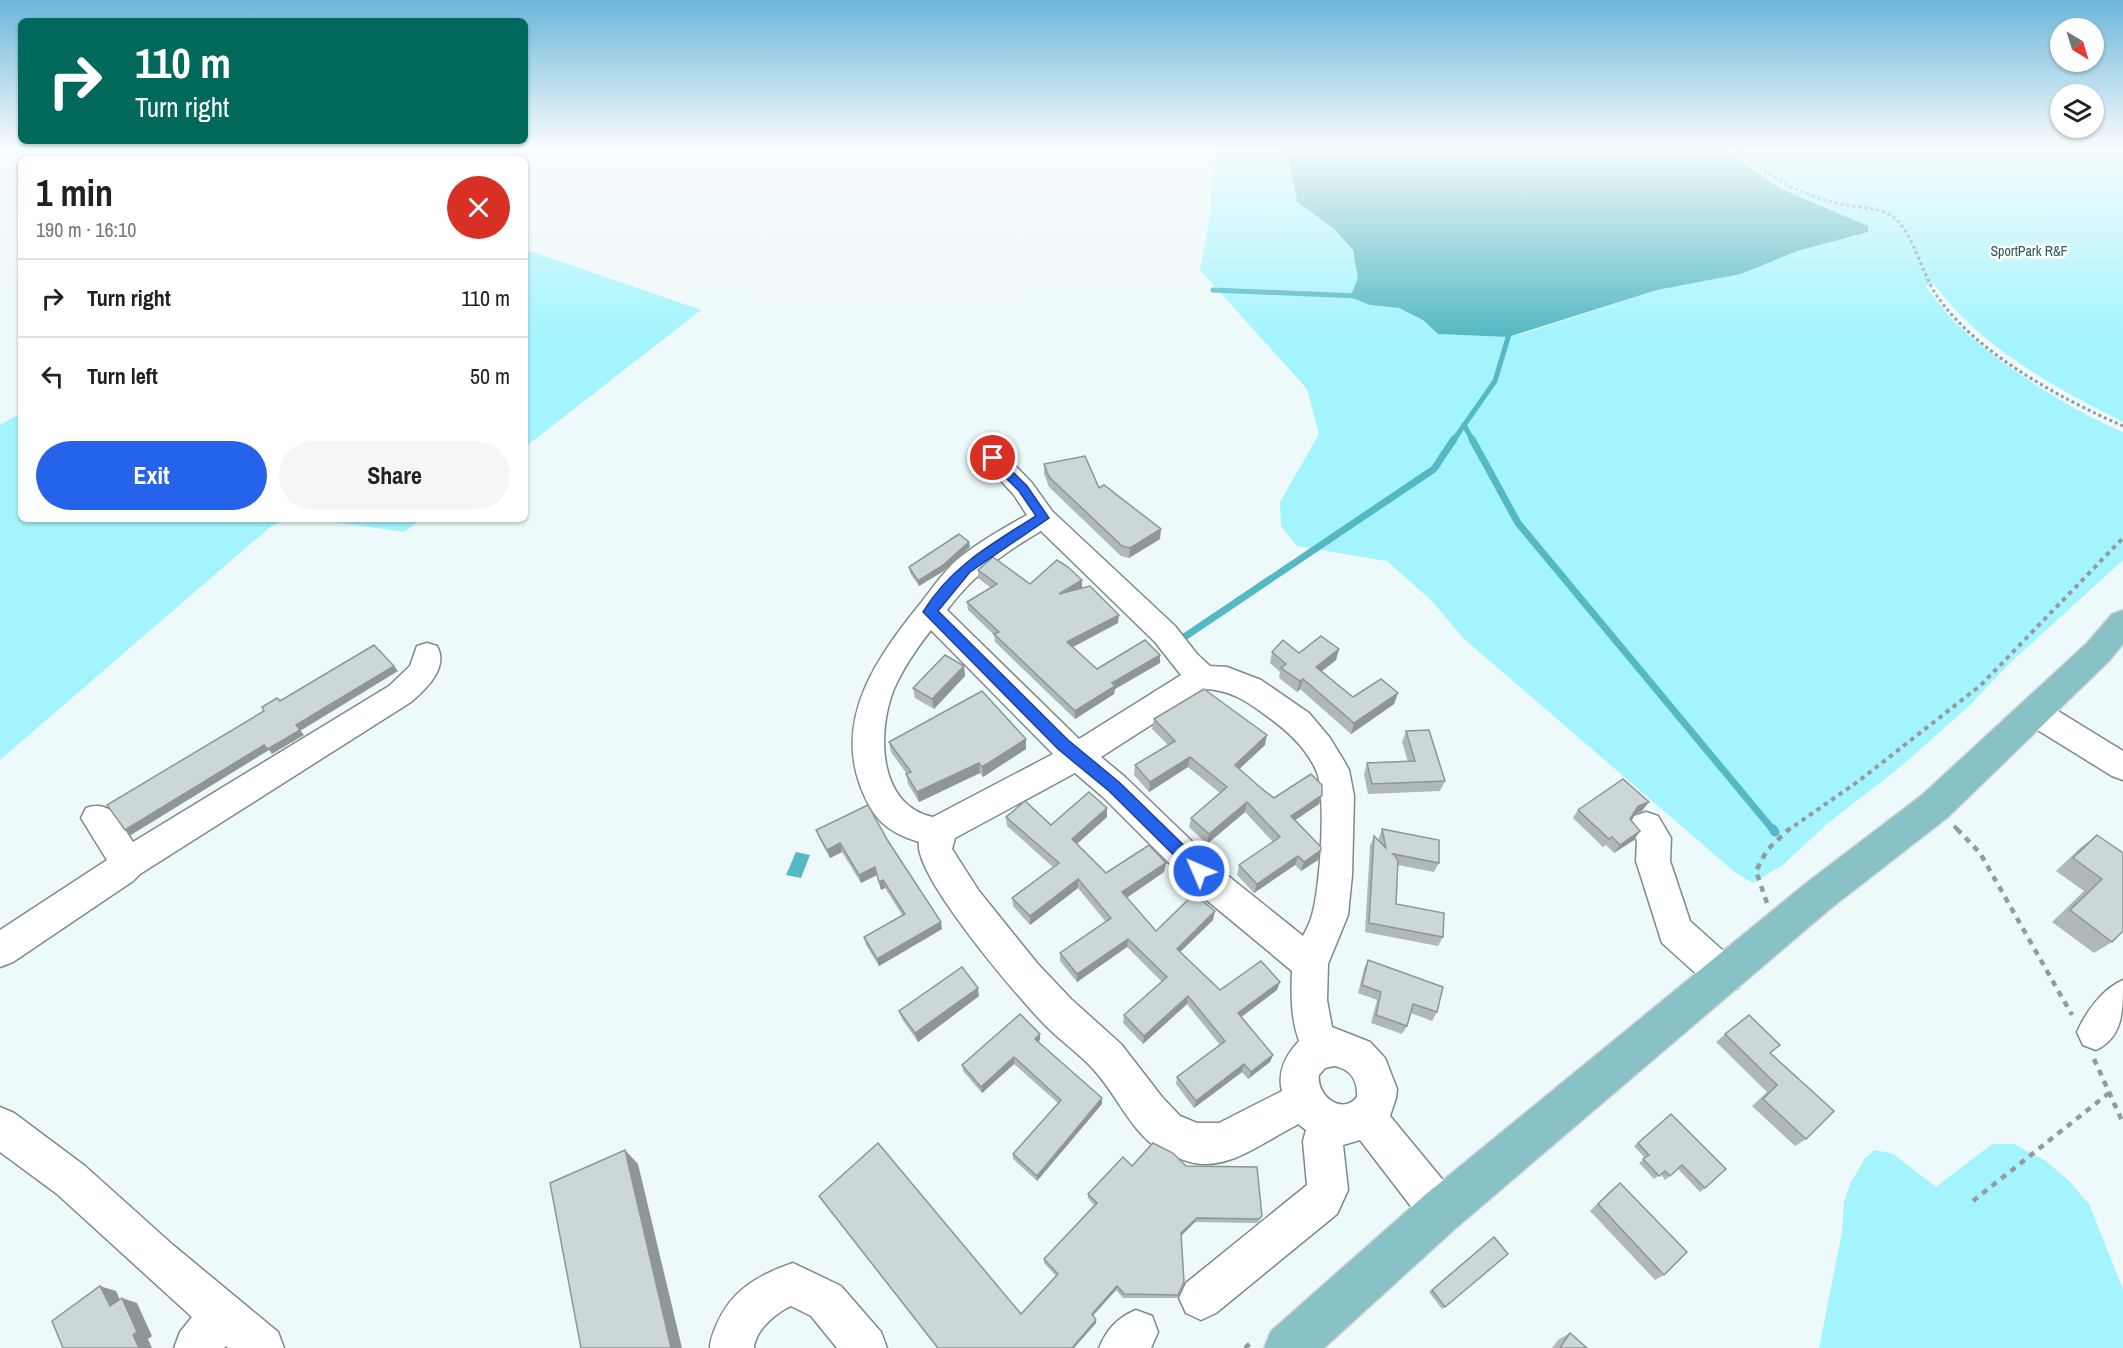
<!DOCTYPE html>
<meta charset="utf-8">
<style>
:root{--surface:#fff;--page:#f6f6f6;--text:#202124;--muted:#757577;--line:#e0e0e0;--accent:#2563eb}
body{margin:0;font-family:"Archivo Narrow",sans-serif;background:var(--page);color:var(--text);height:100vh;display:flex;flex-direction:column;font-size:22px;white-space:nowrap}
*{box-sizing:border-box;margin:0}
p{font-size:20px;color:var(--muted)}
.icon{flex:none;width:33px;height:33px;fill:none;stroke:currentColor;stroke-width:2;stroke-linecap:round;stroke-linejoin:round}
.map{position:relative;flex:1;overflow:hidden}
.details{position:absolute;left:18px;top:156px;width:510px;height:366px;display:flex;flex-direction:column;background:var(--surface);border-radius:9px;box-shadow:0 2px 4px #0004}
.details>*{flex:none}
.top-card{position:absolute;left:18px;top:18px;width:510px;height:126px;border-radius:9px;box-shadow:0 2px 4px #0004;background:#00695c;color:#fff;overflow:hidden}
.needle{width:39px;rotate:142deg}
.fabs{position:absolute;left:2050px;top:18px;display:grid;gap:12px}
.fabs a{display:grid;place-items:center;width:54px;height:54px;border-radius:50%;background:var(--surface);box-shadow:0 2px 4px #0004;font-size:30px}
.pin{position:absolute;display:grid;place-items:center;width:51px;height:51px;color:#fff;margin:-26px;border:3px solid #fff;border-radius:50%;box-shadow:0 2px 6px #0007}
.me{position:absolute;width:66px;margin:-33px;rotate:315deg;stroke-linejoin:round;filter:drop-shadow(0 0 4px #0008)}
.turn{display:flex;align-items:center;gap:21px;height:126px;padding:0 18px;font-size:27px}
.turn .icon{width:78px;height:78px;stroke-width:2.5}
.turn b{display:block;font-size:42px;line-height:51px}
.round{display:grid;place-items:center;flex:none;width:63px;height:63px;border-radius:32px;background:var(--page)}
.headline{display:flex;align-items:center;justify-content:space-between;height:102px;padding:0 18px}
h1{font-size:36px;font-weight:700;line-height:45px}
.button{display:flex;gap:12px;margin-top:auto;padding:12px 18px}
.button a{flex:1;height:69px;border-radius:36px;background:var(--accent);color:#fff;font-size:24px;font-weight:700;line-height:69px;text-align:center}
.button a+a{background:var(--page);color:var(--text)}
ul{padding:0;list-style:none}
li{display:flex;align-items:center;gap:18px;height:78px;padding:0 18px;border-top:2px solid var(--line)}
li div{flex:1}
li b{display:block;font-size:22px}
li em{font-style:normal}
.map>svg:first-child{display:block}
.green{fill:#a4f4fd}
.water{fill:#54b9c4}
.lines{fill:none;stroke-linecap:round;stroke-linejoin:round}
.stream-far2{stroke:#54b9c4;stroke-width:5}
.stream-far1{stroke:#54b9c4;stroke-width:7}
.stream{stroke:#54b9c4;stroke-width:9}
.minor-casing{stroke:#7e898a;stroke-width:3}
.major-casing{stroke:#d2d3d3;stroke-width:3}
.path-far2{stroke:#939b9c;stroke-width:3;stroke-dasharray:3 3;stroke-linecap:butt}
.path-far1{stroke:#939b9c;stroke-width:4;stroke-dasharray:4.5 4.5;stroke-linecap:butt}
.path{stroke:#939b9c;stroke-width:4.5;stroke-dasharray:6 6;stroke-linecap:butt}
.minor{fill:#fff;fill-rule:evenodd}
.major{fill:#88c1c6;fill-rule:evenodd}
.wall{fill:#afb9ba}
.shaded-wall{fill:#8e9697}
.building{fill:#cbd7d8;stroke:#8e9697;stroke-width:1.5}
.route{fill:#2563eb;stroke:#184099;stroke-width:1.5}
.labels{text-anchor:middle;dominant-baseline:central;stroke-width:5;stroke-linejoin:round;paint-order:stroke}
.far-park-label{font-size:14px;fill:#2a575b;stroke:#fff}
</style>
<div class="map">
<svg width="2123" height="1348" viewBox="0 0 2123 1348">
<rect width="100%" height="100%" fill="#edf9fa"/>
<!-- green -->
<g class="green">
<path d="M 1215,147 L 1286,147 L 1297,202 C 1319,218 1366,247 1358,279 C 1356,285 1352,291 1350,297 L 1370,305 L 1399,308 L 1423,320 L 1438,334 L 1508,337 L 1528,332 L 1657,290 L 1741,274 L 1797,251 L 1868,232 L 1781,189 L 1721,147 L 2123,147 L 2123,422 C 2054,387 1981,348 1934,284 L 1925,286 C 1936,300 1948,316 1961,328 C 1999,364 2075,413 2123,432 L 2123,560 L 2010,663 L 1968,707 L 1899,768 L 1827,824 L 1783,865 L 1753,883 L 1736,873 L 1464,639 L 1432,601 L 1387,561 L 1297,546 L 1281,526 L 1280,502 L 1319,434 L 1307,389 L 1200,270 L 1209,221 Z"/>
<polygon points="530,251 701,310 525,447 525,254"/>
<polygon points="21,413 21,519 286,519 270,527 0,760 0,425"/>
<polygon points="314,519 422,519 404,532"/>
<polygon points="1992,1144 2014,1144 2046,1161 2069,1181 2089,1204 2123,1289 2123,1348 1819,1348 1842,1232 1844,1202 1850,1184 1865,1158 1875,1150 1893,1154 1936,1187"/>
</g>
<!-- water -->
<g class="water">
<polygon points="1286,147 1721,147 1781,189 1868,226 1868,232 1797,251 1741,274 1657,290 1508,337 1438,334 1423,320 1399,308 1370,305 1350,297 1358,278 1353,250 1333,228 1297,202"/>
<polygon points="796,852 810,855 801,878 786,875"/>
</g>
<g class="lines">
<!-- stream-far2 -->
<g class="stream-far2">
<polyline points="1213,290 1358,296"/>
<polyline points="1464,425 1473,441"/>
<polyline points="1453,441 1495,381 1510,331"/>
</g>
<!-- stream-far1 -->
<g class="stream-far1">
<polyline points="1472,439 1518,523 1774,831"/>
<polyline points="1177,642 1434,469 1454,439"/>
</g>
<!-- stream -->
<polyline class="stream" points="1773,829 1775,832"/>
<defs>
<g id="minor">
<path d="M 993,450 L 1002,452 L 1032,483 L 1052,511 L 1175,626 L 1197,654 L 1210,666 L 1227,667 L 1261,680 L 1309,713 L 1330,738 L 1344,761 L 1349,770 L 1354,796 L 1352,875 L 1348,915 L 1328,964 L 1327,1000 L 1332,1027 L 1370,1042 L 1385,1058 L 1397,1089 L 1396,1098 L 1390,1116 L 1456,1196 L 1462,1211 L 1456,1226 L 1441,1232 L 1426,1226 L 1360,1140 L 1343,1145 L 1348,1190 L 1337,1214 L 1216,1313 L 1201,1320 L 1186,1313 L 1179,1298 L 1186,1283 L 1307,1185 L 1303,1141 L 1306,1130 L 1298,1124 L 1295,1126 C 1263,1142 1228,1172 1190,1162 C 1177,1158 1163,1153 1153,1145 C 1128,1125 1115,1093 1094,1070 C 1079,1053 1059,1040 1044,1024 C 1018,997 913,875 919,842 C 886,832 872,818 860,785 C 835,716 878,656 920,604 C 932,589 943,572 958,559 C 979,542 1003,528 1027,515 L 1014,495 L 980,458 L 984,452 ZM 1041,531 L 1155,642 L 1181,675 L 1079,739 L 947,610 C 974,574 1002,554 1041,531 ZM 931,630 L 1053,754 L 933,817 C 877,805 877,731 894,689 C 903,668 917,648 931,630 ZM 1207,689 C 1231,691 1245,700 1264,714 C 1285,729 1305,746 1316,770 C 1327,793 1320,890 1312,915 C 1310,923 1306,930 1303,936 L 1227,875 L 1125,777 L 1101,757 ZM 1075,773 L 1103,797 L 1203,897 L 1292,971 C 1291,996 1291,1018 1299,1041 C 1286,1055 1277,1071 1282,1091 L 1219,1123 L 1197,1123 L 1180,1116 L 1162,1097 L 1121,1044 L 1071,999 L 1037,963 L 979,891 L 952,849 L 955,838 ZM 1334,1066 C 1351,1069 1358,1081 1357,1097 C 1342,1116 1316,1095 1319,1075 L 1325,1068 Z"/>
<path d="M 427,643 L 437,646 C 449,668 426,689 411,702 L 140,874 L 133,881 L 13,962 L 0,967 L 0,930 L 107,860 L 81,818 L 86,808 C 113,799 120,823 133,842 L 389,686 L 410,666 L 417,646 Z"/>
<polygon points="2034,700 2045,703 2123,751 2123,780 2112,776 2023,721 2019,712 2023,703"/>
<polygon points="1646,812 1658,816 1671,838 1670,861 1690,921 1738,964 1743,976 1738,988 1725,993 1712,988 1662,943 1636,861 1637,841 1629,826 1634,816"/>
<path d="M 2123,980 C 2123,1012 2123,1037 2096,1050 L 2083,1045 L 2077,1032 C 2086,1012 2102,989 2123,980 Z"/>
<polygon points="0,1107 14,1113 85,1166 173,1245 278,1332 284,1348 228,1348 226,1346 224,1348 174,1348 180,1332 192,1317 57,1194 0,1152"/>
<path d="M 793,1263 L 841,1286 L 881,1332 L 887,1348 L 837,1348 L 811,1316 L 791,1306 C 776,1313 755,1330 754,1348 L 710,1348 C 710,1340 713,1333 716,1326 C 731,1290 758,1275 793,1263 Z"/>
<path d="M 1136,1310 L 1152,1316 L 1158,1332 L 1151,1348 L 1099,1348 C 1107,1329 1117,1318 1136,1310 Z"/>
</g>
<polygon id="major" points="2123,610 2123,644 2109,661 1948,817 1831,908 1457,1227 1324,1348 1264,1348 1271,1331 1425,1195 1805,884 1922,795 2087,643 2112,614"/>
</defs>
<!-- minor casing -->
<use href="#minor" class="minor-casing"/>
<!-- major casing -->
<use href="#major" class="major-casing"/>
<!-- path-far2 -->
<path class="path-far2" d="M 1737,147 C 1764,176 1802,195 1840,204 C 1856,208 1878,206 1893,217 C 1913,231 1922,275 1937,296 C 1976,353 2061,399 2123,426"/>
<!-- path-far1 -->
<g class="path-far1">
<polyline points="1954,826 1959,831"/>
<polyline points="1787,831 1860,780 1981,685 2123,538"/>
</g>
<!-- path -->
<g class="path">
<polyline points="1957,829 1980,853 2072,1015"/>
<polyline points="1767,903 1756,871 1767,850 1789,829"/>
<polyline points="2094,1059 2123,1123"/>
<polyline points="1973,1201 2109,1093"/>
<polyline points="1245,1348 1254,1340"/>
</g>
<!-- minor -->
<use href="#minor" class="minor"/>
<!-- major -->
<use href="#major" class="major"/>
</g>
<!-- wall -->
<g class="wall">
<polygon points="1044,464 1099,488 1160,539 1129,558 1121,556 1049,487 1044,474"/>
<polygon points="970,547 942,572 919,586 910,573 909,567"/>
<polygon points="978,570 1030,584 1082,580 1082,588 1118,623 1073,647 1097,669 1160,663 1115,689 1114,694 1075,719 995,642 994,635 968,610 967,602 991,588 978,578"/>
<polygon points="1339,649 1336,660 1322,671 1353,697 1398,693 1394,704 1351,734 1300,689 1297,692 1279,678 1280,672 1270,663 1272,652 1299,653"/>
<polygon points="964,666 965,676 934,709 915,698 913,688"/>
<polygon points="1154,719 1265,745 1239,769 1274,798 1322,795 1319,804 1295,820 1318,860 1301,871 1295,865 1254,893 1237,875 1239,865 1273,842 1245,812 1207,844 1189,827 1191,818 1220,793 1188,767 1149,792 1134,775 1135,765 1168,745 1152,729"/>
<polygon points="1406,731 1445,781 1440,791 1368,794 1364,774 1367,763 1408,762 1402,742"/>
<polygon points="1026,739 1026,749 983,777 980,773 919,802 908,784 906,773 891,752 889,742"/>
<polygon points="1578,810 1642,811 1633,815 1630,819 1634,840 1614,853 1606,845 1603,847 1573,818"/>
<polygon points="1006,817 1051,825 1107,817 1077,844 1106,873 1166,863 1164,872 1127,898 1156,931 1213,920 1180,952 1220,990 1277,990 1241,1017 1273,1055 1270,1062 1248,1079 1242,1072 1194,1108 1176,1084 1177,1077 1220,1045 1187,1004 1143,1044 1123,1023 1124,1015 1162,982 1127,947 1077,982 1060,961 1060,953 1106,922 1078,888 1030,925 1013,906 1012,898 1053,867 1007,826"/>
<polygon points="1382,829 1439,863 1434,872 1398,865 1396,904 1443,937 1438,946 1365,932 1370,846 1374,836 1378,840"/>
<polygon points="816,830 888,841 942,929 879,966 866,945 864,937 902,915 885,888 881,890 877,875 861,883 842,852 830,858 819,838"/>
<polygon points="2097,835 2112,942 2094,953 2052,922 2084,891 2056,871 2080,848"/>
<polygon points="1368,960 1437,1012 1432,1021 1411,1013 1407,1026 1402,1034 1371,1023 1377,1000 1358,993 1364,969"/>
<polygon points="979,996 918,1042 902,1019 899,1011"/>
<polygon points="1725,1034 1770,1053 1806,1139 1795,1146 1752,1106 1767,1092 1716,1042"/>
<polygon points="1040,1040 1038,1042 1102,1098 1102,1104 1037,1181 1013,1159 1013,1154 1058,1103 1014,1064 982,1093 963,1071 962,1065"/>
<polygon points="1671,1114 1705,1188 1700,1192 1678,1169 1665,1180 1661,1174 1654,1179 1639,1163 1645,1158 1634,1146"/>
<polygon points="1132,1166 1186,1166 1260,1220 1257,1223 1195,1222 1181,1236 1184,1282 1177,1298 1123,1298 1116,1290 1093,1316 1096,1323 1074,1348 937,1348 819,1196 1021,1314 1056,1276 1044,1263 1044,1259 1094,1205 1088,1198 1088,1194"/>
<polygon points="1620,1183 1664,1275 1655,1280 1590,1211 1612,1189"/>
<polygon points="1494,1237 1508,1254 1442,1309 1429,1292"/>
<polygon points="1570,1333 1587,1348 1552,1348 1558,1340"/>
</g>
<!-- shaded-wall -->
<g class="shaded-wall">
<polygon points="1161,529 1160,539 1129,558 1130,548"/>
<polygon points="969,542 970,547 942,572 919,586 918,581"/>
<polygon points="1082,580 1082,588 1059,594"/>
<polygon points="1119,615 1118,623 1067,650 1067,642"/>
<polygon points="1339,649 1336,660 1313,678 1316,667"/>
<polygon points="1160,655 1160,663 1115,689 1114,694 1075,719 1075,711 1112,683"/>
<polygon points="394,666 398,671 300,731 296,725"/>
<polygon points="964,666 965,676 934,709 932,699"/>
<polygon points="1303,679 1300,689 1297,692 1300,681"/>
<polygon points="1398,693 1394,704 1351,734 1354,723"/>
<polygon points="300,730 304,735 272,754 269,750 131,835 125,830 264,745"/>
<polygon points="1267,735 1265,745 1233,775 1235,765"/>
<polygon points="1026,739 1026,749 983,777 982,767"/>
<polygon points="1190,757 1188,767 1149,792 1150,782"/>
<polygon points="979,763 980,773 919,802 917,792"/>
<polygon points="1322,795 1319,804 1288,825 1291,816"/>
<polygon points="1247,802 1245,812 1207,844 1209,834"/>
<polygon points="1649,802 1642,811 1632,815 1638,806"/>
<polygon points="1107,808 1107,817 1072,848 1072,839"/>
<polygon points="1640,831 1634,840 1614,853 1620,845"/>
<polygon points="840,843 842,852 830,858 827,850"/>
<polygon points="1321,850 1318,860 1301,871 1304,862"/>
<polygon points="1298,856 1295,865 1254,893 1257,884"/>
<polygon points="1166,863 1164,872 1121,901 1122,892"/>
<polygon points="875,867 877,875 861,883 859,875"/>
<polygon points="1078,879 1078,888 1030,925 1030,916"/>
<polygon points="883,880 885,888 881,890 879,882"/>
<polygon points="1215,911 1213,920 1175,957 1177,949"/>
<polygon points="941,922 942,929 879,966 877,959"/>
<polygon points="1128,939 1127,947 1077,982 1077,974"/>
<polygon points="1280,982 1277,990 1236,1021 1238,1013"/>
<polygon points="978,988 979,996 918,1042 915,1033"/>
<polygon points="1188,996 1187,1004 1143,1044 1144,1036"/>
<polygon points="1040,1034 1040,1040 1035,1045 1035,1039"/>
<polygon points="1273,1055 1270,1062 1248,1079 1251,1072"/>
<polygon points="1014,1057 1014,1064 982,1093 981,1087"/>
<polygon points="1244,1064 1242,1072 1194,1108 1196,1101"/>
<polygon points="1102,1098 1102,1104 1037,1181 1037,1176"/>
<polygon points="625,1150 638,1164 682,1348 671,1348"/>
<polygon points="1197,1218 1195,1222 1180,1237 1181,1233"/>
<polygon points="100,1286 116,1291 125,1311 110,1306"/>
<polygon points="1117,1286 1116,1290 1091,1317 1092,1314"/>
<polygon points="122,1298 137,1303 152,1336 148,1339 152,1348 139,1348 133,1335"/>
<polygon points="1096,1320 1096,1323 1074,1348 1072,1348"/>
</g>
<!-- building -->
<g class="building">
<polygon points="1085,456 1099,488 1104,485 1161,529 1130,548 1122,546 1049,477 1044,464"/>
<polygon points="959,534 969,542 942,566 918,581 909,567"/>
<polygon points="993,557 1030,584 1057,560 1068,567 1082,580 1059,594 1090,586 1119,615 1067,642 1097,669 1145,640 1160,655 1112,683 1115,686 1075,711 994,634 999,632 967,602 997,584 978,570"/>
<polygon points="1321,636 1339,649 1316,667 1353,697 1381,679 1398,693 1354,723 1303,679 1300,681 1281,668 1286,664 1272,652 1283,640 1299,653"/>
<polygon points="374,645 394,666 296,725 300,730 268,749 264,745 125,830 107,805 264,711 262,707 277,698 280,701"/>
<polygon points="945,655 964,666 932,699 913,688"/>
<polygon points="1204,689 1267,735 1235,765 1262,789 1274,798 1311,774 1322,785 1322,795 1291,816 1321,847 1321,850 1304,862 1298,856 1257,884 1239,865 1280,837 1247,802 1209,834 1191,818 1227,787 1190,757 1150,782 1135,765 1175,741 1154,719"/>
<polygon points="982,691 1026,739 982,767 979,763 917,792 906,774 911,772 889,742"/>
<polygon points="1429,730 1445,781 1372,784 1367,763 1415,761 1406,731"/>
<polygon points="1623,779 1649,802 1638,806 1630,819 1640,831 1620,845 1612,837 1609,839 1578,810"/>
<polygon points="1089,792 1107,808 1072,839 1106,873 1149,845 1166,863 1122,892 1156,931 1194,894 1215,911 1177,949 1220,990 1261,961 1280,982 1238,1013 1273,1055 1251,1072 1244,1064 1196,1101 1177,1077 1225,1041 1188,996 1144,1036 1124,1015 1167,977 1128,939 1077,974 1060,953 1111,918 1078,879 1030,916 1012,898 1059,863 1006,817 1025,801 1051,825"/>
<polygon points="868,805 888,841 941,922 877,959 864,937 905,914 883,880 879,882 875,867 859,875 840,843 827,850 816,830"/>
<polygon points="1382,829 1439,840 1439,863 1393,854 1398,860 1396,904 1444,913 1443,937 1369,923 1374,836 1386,848"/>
<polygon points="2097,835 2123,853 2123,931 2112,942 2070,910 2102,879 2073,858"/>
<polygon points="1368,960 1443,987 1437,1012 1413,1004 1407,1026 1376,1015 1381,992 1362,985"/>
<polygon points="962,967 978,988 915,1033 899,1011"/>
<polygon points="1020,1014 1040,1034 1035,1039 1102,1098 1037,1176 1013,1154 1061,1100 1014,1057 981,1087 962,1065"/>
<polygon points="1749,1015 1780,1045 1770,1053 1834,1111 1806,1139 1763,1099 1777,1085 1725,1034"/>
<polygon points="1671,1114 1726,1169 1705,1188 1682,1165 1670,1176 1665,1171 1659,1176 1643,1159 1649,1155 1638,1143"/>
<polygon points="878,1143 1021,1314 1058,1274 1044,1259 1097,1203 1088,1194 1123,1157 1132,1166 1153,1143 1173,1153 1186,1166 1257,1167 1262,1216 1259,1219 1197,1218 1181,1233 1184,1282 1178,1295 1124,1294 1117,1286 1092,1314 1096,1320 1072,1348 938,1348 819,1196"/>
<polygon points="625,1150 671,1348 581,1348 550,1183"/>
<polygon points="1620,1183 1687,1252 1664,1275 1598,1204"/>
<polygon points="1494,1237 1508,1254 1445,1307 1432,1290"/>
<polygon points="100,1286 110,1306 122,1298 137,1332 133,1335 139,1348 63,1348 52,1321"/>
<polygon points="1570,1333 1587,1348 1560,1348"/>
</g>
<!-- sky -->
<linearGradient id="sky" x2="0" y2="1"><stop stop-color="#6db6da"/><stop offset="0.44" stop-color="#f7fcfd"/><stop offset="1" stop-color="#f7fcfd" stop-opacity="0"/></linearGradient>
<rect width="2123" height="336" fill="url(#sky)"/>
<!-- route -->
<path class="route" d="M 993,455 L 997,456 L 1027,486 L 1049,518 L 970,572 L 938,611 L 1068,740 L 1120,783 L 1205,866 L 1207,871 L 1205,875 L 1199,877 L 1194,875 L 1109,791 L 1058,749 L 923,612 C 950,567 993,543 1036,516 L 1019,491 L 989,461 L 987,458 Z"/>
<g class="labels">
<!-- far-park labels -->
<g class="far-park-label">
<text x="2029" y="251">SportPark R&amp;F</text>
</g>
</g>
</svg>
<div class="fabs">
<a><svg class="needle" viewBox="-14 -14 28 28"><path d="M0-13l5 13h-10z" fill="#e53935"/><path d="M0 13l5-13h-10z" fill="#757577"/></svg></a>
<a><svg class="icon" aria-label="layers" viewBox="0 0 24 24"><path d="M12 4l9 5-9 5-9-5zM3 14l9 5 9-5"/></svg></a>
</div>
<div class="pin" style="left:993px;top:458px;background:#d93025"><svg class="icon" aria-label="arrive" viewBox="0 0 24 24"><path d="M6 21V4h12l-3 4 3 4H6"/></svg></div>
<svg class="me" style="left:1199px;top:871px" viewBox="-20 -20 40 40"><circle r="17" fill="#2563eb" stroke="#fff" stroke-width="3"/><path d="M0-11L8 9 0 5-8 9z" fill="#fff"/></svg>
<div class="top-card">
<div class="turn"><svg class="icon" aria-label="right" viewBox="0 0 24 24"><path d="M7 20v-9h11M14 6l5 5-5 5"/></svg><div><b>110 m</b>Turn right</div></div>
</div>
<section class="details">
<div class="headline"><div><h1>1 min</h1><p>190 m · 16:10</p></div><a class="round" style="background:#d93025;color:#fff"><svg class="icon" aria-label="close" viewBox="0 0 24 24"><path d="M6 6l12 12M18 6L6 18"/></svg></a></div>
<ul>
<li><svg class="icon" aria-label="right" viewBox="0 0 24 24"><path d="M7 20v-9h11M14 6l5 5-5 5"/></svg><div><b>Turn right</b></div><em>110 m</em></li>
<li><svg class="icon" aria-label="left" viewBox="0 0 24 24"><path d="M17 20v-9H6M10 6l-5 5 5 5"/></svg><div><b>Turn left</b></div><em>50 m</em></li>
</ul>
<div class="button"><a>Exit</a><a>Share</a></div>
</section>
</div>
